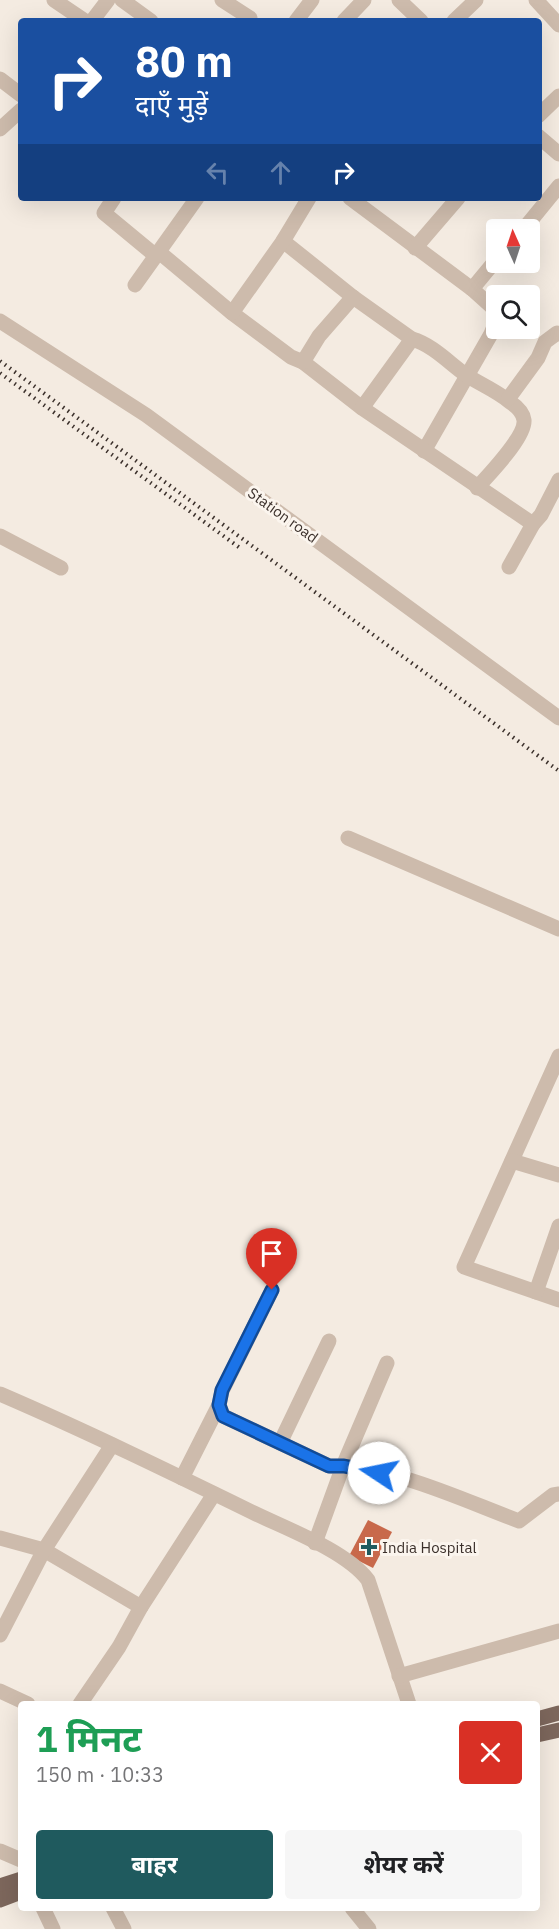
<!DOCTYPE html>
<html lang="hi">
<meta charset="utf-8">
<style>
:root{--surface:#fff;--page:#f6f6f6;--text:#202124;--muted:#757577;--accent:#1f5a5e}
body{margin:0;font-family:"IBM Plex Sans","Noto Sans Devanagari",sans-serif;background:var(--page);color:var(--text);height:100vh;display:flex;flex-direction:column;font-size:22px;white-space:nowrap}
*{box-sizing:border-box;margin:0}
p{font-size:20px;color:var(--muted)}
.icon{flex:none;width:33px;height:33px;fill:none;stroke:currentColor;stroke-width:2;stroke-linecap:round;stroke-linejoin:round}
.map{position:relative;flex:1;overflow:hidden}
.drawer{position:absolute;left:18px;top:1701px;width:522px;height:210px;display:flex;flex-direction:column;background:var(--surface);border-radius:6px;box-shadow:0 6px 24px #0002}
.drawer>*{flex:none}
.guide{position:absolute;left:18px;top:18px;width:524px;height:183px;border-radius:6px;box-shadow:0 6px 24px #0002;background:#1a4fa0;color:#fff;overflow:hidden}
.needle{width:39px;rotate:357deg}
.fabs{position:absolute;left:486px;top:219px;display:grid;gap:12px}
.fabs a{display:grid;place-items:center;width:54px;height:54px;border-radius:6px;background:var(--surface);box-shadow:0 6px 24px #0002;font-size:30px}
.pin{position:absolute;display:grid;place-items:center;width:51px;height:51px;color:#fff;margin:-62px -26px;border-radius:50% 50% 50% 0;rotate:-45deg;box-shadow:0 0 6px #0007}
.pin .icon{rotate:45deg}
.me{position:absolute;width:66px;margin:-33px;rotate:281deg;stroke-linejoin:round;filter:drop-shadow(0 0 4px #0008)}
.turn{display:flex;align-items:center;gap:21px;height:126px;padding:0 18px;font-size:27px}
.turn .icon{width:78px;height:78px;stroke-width:2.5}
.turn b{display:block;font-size:42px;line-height:51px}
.lanes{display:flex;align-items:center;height:57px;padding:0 18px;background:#0003;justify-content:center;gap:30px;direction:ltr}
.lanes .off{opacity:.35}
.round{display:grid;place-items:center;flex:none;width:63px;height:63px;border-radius:6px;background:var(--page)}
.overview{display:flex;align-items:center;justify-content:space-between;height:102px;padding:0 18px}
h1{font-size:36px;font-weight:700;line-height:45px;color:#1e9e55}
.cta{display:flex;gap:12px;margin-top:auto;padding:12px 18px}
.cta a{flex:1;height:69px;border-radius:6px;background:var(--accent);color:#fff;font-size:24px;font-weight:700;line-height:69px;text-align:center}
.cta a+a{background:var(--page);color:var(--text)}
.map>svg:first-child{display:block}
.building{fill:#c8694b}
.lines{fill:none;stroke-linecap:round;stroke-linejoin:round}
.minor{stroke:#cdbbac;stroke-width:15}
.major{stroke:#7d675c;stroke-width:15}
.rail{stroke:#3b302b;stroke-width:4;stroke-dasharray:1.5 4.5;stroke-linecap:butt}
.route-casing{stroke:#114b97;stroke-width:15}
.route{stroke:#1a73e8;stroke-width:10}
.poi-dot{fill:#1f5a5e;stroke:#fbf5ee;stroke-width:2}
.labels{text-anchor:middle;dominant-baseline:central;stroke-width:6;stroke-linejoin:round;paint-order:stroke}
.street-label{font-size:15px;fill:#3b302b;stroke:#fbf5ee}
.poi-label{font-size:15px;fill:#3b302b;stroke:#fbf5ee;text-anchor:start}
</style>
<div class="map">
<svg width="559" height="1929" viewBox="0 0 559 1929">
<rect width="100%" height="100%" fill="#f4ebe1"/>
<!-- building -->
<polygon class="building" points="368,1520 392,1532 373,1568 349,1556"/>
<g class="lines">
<!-- minor -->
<g class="minor">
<polyline points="54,0 85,21"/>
<polyline points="122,0 151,21"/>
<polyline points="222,0 250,18"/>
<polyline points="399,0 421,21"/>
<polyline points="536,0 559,25"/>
<polyline points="92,21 108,0"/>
<polyline points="296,21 312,0"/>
<polyline points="344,21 364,0"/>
<polyline points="454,21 476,0"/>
<polyline points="0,79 21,95"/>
<polyline points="538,116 559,96"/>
<polyline points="0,129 21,110"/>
<polyline points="538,136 559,154"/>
<polyline points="114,198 104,213 156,256"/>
<polyline points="350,198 472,289 492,307 495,314 496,322 491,334 424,451"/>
<polyline points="523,230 559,186"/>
<path d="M 283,241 L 353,297 L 412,339 C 433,345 449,363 466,375 C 480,384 497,391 510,402 C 516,406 523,412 524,420 C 526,437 488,475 477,488"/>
<polyline points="415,248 458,198"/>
<polyline points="159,252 232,313 291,357 303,362 362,408 533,524 541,515 559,480"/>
<polyline points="135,285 197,198"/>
<polyline points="472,289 496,260"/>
<polyline points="232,313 283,241 309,198"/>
<polyline points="0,321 146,415 559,718"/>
<polyline points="303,362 319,336 353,297"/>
<polyline points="508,399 538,358 545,342 557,333 559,334"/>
<polyline points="362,408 412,339"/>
<polyline points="0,536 61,568"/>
<polyline points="509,567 533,524"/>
<polyline points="348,838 559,929"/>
<polyline points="559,1056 464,1267 559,1300"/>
<polyline points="512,1161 559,1175"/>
<path d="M 272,1290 L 222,1391 L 219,1405 L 223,1416 L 329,1466 C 393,1466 460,1499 519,1521 L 553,1495 L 559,1494"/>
<polyline points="536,1292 559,1226"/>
<path d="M 0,1394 C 86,1431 170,1472 254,1513 C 287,1529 346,1551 368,1580 L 409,1704"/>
<polyline points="280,1443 329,1341"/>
<polyline points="182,1478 219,1405"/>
<polyline points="0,1538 44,1550 141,1607"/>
<polyline points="315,1543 343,1466 387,1363"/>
<polyline points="0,1635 44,1550 112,1445"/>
<polyline points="399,1676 559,1631"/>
<polyline points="0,1691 28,1704"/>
<polyline points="80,1704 119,1647 141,1607 214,1494"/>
<polyline points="0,1851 21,1860"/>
<polyline points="43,1908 53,1929"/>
<polyline points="113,1908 124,1929"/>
<polyline points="352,1908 369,1929"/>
</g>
<!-- major -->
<g class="major">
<polyline points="537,1719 559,1713"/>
<polyline points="537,1735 559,1730"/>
<polyline points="0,1886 21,1879"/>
<polyline points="0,1900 21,1892"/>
</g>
<!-- rail -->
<g class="rail">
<polyline points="0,361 559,771"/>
<polyline points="0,373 240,548"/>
</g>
</g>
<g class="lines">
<defs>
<polyline id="route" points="272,1290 222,1390 219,1405 223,1416 329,1466 344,1466 379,1473"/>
</defs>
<!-- route casing -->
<use href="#route" class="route-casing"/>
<!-- route -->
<use href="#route" class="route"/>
</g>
<!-- markers -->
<path class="poi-dot" d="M366 1538h6v6h6v6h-6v6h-6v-6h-6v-6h6z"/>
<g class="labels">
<!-- street labels -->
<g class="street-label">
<text transform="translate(283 515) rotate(36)">Station road</text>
</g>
<!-- poi labels -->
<g class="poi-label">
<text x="382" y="1547">India Hospital</text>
</g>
</g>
</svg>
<div class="fabs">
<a><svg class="needle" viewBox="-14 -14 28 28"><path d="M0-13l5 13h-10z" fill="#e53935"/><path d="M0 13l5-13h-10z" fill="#757577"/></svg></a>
<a><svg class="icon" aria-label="search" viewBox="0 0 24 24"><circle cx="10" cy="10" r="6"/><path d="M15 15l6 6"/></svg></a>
</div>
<div class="pin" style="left:272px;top:1290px;background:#d93025"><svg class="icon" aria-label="arrive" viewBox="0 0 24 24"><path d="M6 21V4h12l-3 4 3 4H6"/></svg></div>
<svg class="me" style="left:379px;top:1473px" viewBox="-20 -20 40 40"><circle r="19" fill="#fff"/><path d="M0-13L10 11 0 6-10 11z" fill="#1a73e8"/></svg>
<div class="guide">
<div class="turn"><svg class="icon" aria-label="right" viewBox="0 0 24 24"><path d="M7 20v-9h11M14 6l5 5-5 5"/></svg><div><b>80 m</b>दाएँ मुड़ें</div></div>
<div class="lanes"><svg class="icon off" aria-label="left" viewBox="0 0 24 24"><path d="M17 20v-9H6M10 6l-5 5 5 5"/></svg><svg class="icon off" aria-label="ahead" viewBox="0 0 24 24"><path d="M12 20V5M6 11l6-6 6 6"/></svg><svg class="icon" aria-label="right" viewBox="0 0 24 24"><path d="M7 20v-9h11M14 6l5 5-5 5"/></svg></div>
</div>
<section class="drawer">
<div class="overview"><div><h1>1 मिनट</h1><p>150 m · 10:33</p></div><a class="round" style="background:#d93025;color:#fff"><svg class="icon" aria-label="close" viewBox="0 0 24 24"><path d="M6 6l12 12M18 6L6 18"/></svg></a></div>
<div class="cta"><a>बाहर</a><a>शेयर करें</a></div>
</section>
</div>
